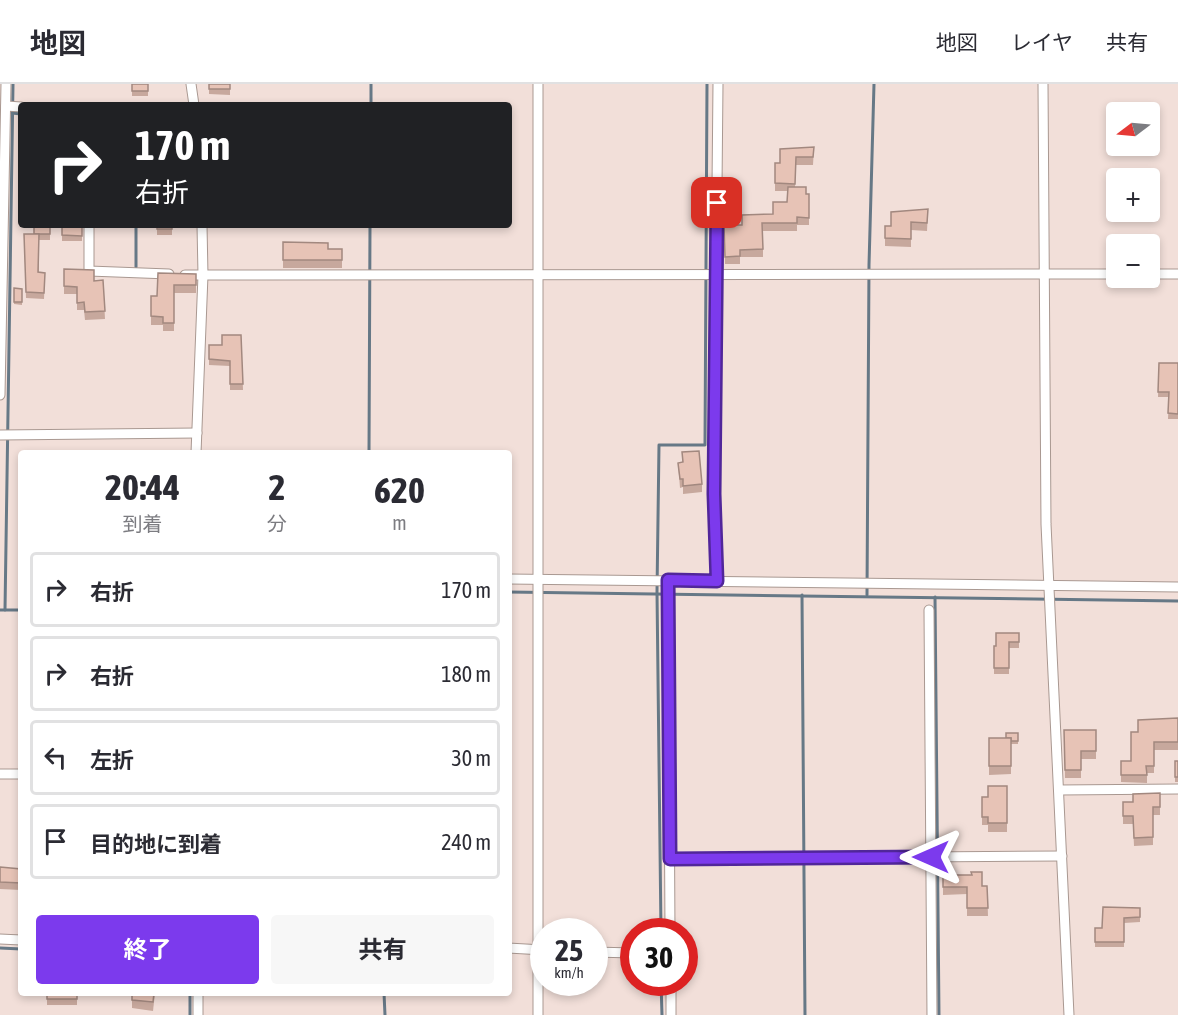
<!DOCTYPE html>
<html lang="ja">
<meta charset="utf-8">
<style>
:root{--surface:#fff;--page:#f7f7f7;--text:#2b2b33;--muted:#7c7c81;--line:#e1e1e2;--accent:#7c3aed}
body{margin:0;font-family:"Asap Condensed","Noto Sans JP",sans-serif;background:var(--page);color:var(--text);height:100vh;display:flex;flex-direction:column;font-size:22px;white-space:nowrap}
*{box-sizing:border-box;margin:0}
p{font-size:20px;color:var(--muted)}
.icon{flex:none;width:33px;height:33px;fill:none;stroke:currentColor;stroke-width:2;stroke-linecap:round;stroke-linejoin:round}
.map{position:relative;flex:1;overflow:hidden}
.panel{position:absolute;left:18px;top:366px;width:494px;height:546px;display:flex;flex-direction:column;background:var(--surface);border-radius:6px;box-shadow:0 3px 9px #0003}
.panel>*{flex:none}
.hud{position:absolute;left:18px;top:18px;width:494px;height:126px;border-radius:6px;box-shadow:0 3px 9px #0003;background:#202124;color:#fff;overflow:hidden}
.needle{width:39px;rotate:254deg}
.controls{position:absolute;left:1106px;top:18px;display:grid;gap:12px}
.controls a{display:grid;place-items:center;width:54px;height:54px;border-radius:6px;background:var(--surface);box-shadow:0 3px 9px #0003;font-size:30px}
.speed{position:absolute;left:530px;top:834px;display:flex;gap:12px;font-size:30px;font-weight:700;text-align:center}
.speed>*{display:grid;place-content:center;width:78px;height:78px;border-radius:50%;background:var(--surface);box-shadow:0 3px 9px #0003;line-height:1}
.speed small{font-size:15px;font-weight:400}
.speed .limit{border:9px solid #d22;background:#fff;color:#111}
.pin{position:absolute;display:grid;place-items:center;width:51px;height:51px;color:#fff;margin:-26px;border-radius:12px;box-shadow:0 3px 9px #0006}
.me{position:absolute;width:66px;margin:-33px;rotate:270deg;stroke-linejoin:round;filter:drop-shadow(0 0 4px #0008)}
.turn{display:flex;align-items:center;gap:21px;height:126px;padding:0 18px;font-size:27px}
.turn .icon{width:78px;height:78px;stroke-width:2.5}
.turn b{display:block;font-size:42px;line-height:51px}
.eta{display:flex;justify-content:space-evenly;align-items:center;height:102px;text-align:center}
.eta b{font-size:36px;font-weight:700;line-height:42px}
.action{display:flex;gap:12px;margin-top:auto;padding:12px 18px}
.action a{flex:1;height:69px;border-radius:6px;background:var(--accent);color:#fff;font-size:24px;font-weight:700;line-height:69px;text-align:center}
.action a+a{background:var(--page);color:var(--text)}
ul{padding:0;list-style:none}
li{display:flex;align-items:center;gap:18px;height:75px;margin:0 12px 9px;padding:0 6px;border:3px solid var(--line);border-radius:6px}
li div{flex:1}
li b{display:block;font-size:22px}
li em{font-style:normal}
header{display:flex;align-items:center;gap:36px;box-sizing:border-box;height:84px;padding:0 30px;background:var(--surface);border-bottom:2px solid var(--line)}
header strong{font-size:28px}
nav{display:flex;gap:33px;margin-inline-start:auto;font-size:21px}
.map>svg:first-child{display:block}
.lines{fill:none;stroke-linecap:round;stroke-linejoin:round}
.stream{stroke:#667886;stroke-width:3}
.street-casing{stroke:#a99891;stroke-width:11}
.street{stroke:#fff;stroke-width:9}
.wall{fill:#c7a89d}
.building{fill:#e7c3b6;stroke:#a2887f;stroke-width:1.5}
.route-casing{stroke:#51269a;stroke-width:15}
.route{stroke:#7c3aed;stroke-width:10}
</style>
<header>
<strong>地図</strong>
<nav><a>地図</a><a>レイヤ</a><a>共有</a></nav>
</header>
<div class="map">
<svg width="1178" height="931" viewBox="0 0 1178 931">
<rect width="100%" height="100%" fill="#f2dfd9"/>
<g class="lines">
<!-- stream -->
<g class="stream">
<polyline points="371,21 371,0"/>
<polyline points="12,29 21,30"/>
<polyline points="136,183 136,141"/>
<polyline points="369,369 370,141"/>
<polyline points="508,508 1178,517"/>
<polyline points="802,511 805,931"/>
<polyline points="867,511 869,181 874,0"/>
<polyline points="935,513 939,931"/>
<polyline points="0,526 21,526"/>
<polyline points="5,526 13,0"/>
<polyline points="661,848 657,508 659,361 705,361 707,0"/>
<polyline points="0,864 21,865"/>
<polyline points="661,898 662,931"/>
<polyline points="190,909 190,931"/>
<polyline points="384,909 385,931"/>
</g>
<defs>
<g id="street">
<polyline points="191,0 194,21"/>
<polyline points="1043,0 1046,440 1069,931"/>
<polyline points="6,22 21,23"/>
<polyline points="89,141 89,187 169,190"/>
<polyline points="1149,190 1178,190"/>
<polyline points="185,191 1116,190"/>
<polyline points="0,311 6,0"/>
<polyline points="0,351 197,349"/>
<polyline points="196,369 203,191 202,141"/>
<polyline points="508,495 1178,503"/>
<polyline points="668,496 670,848"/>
<polyline points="717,497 714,410 718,0"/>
<polyline points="929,526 932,931"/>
<polyline points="0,690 21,690"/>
<polyline points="1059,706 1178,705"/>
<polyline points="670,775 1062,772"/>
<polyline points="0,855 21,856"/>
<polyline points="508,864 543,866"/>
<polyline points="594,868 633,869"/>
<polyline points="671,898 671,931"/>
<polyline points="198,909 198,931"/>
<polyline points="538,931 538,0"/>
</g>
</defs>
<!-- street casing -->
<use href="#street" class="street-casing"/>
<!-- street -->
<use href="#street" class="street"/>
</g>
<!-- wall -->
<g class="wall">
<rect x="132" y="0" width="16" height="12"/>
<polygon points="209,0 230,0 230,11 209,10"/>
<polygon points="814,63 813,81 796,81 795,103 806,110 809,110 809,141 797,141 797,147 763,147 763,173 740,173 740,180 725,180 724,141 742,141 773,130 787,118 788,107 775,107 775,79 780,79"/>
<polygon points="928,125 927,147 911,146 911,163 885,162 885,142 891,142"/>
<polygon points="50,141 50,156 39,156 39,188 45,189 44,215 26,214 24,150 34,150"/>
<rect x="157" y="141" width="15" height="10"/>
<rect x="62" y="143" width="20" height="14"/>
<polygon points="283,158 328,165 342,165 342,184 283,184"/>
<polygon points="64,185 94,197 103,196 105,235 85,236 84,226 77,226 77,210 64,210"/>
<polygon points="158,189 196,190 196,209 174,209 174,247 163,247 163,241 151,241 151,212 157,212"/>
<polygon points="14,204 22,205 22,221 14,220"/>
<polygon points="241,251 243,306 230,306 230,282 209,281 209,261 222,261"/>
<polygon points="1159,279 1178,279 1178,335 1168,335 1169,313 1158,313"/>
<polygon points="682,368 702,400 702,408 683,410 683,403 680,404 678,379 682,378"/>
<polygon points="1019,549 1019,564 1009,564 1009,590 994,590 994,562 996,562"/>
<polygon points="1178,634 1178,666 1154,666 1154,689 1147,689 1147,699 1121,698 1121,677 1131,677"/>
<polygon points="1064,646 1096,646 1096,675 1081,675 1081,694 1065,694"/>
<polygon points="1018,649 1018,660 1011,660 1011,690 989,691 989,654 1006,654"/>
<rect x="1175" y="677" width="3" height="21"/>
<polygon points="1007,702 1007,748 988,748 988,741 982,741 982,713 988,713"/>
<polygon points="1160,709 1160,731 1153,731 1153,761 1134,762 1133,740 1123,740 1123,718 1133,718"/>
<polygon points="0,783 21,785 21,806 0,805"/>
<polygon points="943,791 972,791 982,802 987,802 988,832 967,832 967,810 943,811"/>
<polygon points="1140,824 1140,838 1124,839 1124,863 1095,863 1095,844 1102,844"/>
<rect x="47" y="909" width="30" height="12"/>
<polygon points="155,909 153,927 132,924 132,916"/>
</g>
<!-- building -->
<g class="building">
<rect x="132" y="0" width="16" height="7"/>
<rect x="209" y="0" width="21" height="5"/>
<polygon points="814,63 813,73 796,73 795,100 775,99 775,79 780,79 780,65"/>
<polygon points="788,103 806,103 806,110 809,110 809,134 797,133 797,139 762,139 763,165 740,166 740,172 725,173 724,141 742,141 742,131 773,130 773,118 787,118"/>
<polygon points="928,125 927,139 911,138 911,155 885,154 885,142 891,142 891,128"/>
<rect x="34" y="141" width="16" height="9"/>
<rect x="157" y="141" width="15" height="4"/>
<polygon points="62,143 82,143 82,152 62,151"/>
<polygon points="24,150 39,150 38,188 45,189 44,209 26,208"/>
<polygon points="283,158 328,159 328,165 342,165 342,176 283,176"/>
<polygon points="64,185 94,186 94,197 103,196 105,227 85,228 84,218 77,219 77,203 64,202"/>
<polygon points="158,189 196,190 196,201 174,201 174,239 163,239 163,233 151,232 151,212 157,212"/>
<polygon points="14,204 22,205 22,218 14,218"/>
<polygon points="222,251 241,251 243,300 230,300 230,277 209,275 209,261 222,261"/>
<polygon points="1159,279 1178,279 1178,330 1168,329 1169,308 1158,308"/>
<polygon points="699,367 702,400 683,402 683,395 680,395 678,379 683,378 682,368"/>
<polygon points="996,549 1019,549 1019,558 1009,558 1009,584 994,584 994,562 996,562"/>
<polygon points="1178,634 1178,658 1154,658 1154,682 1146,682 1147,691 1121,691 1121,677 1131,677 1131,648 1138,648 1138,636"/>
<polygon points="1064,646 1096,646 1096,667 1081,667 1081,686 1065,686"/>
<polygon points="1006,649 1018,649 1018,657 1011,657 1011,654 1006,654"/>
<rect x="989" y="654" width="22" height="28"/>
<rect x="1175" y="677" width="3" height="16"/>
<polygon points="988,702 1007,702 1007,739 988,739 988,733 982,733 982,713 988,713"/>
<polygon points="1160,709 1160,723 1153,723 1153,753 1134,754 1133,732 1123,732 1123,718 1133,718 1133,710"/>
<polygon points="0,783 21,785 21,799 0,798"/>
<polygon points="971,788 982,788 982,802 987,802 988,824 967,824 967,803 943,803 943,791 972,791"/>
<polygon points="1103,823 1140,824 1140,833 1124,834 1124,858 1095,858 1095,844 1102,844"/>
<rect x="47" y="909" width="30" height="6"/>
<polygon points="132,909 154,909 153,918 132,916"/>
</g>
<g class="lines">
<defs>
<polyline id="route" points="717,119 714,410 717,497 668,496 670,775 931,773"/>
</defs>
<!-- route casing -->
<use href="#route" class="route-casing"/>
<!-- route -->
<use href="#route" class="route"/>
</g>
</svg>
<div class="controls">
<a><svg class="needle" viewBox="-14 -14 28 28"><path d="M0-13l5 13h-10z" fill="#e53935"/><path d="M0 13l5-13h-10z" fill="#7c7c81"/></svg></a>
<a>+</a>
<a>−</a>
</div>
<div class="speed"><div>25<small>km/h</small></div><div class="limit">30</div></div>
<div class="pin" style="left:717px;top:119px;background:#d93025"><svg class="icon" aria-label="arrive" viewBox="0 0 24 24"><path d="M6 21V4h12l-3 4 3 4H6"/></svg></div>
<svg class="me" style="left:931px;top:773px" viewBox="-20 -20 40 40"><path d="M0-17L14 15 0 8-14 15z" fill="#7c3aed" stroke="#fff" stroke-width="4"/></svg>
<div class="hud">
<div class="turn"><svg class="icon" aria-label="right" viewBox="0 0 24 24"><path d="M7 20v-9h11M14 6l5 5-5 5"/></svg><div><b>170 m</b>右折</div></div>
</div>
<section class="panel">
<div class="eta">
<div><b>20:44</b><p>到着</p></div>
<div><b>2</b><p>分</p></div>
<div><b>620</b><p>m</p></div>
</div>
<ul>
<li><svg class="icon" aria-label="right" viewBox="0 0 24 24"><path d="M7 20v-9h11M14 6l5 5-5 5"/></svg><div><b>右折</b></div><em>170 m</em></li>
<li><svg class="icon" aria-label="right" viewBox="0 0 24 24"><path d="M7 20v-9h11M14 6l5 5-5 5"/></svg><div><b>右折</b></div><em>180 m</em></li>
<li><svg class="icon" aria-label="left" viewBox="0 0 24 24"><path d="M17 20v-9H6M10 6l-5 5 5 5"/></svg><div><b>左折</b></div><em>30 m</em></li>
<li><svg class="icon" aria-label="arrive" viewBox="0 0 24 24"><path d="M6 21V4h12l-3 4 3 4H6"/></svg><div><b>目的地に到着</b></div><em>240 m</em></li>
</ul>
<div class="action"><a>終了</a><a>共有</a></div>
</section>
</div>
